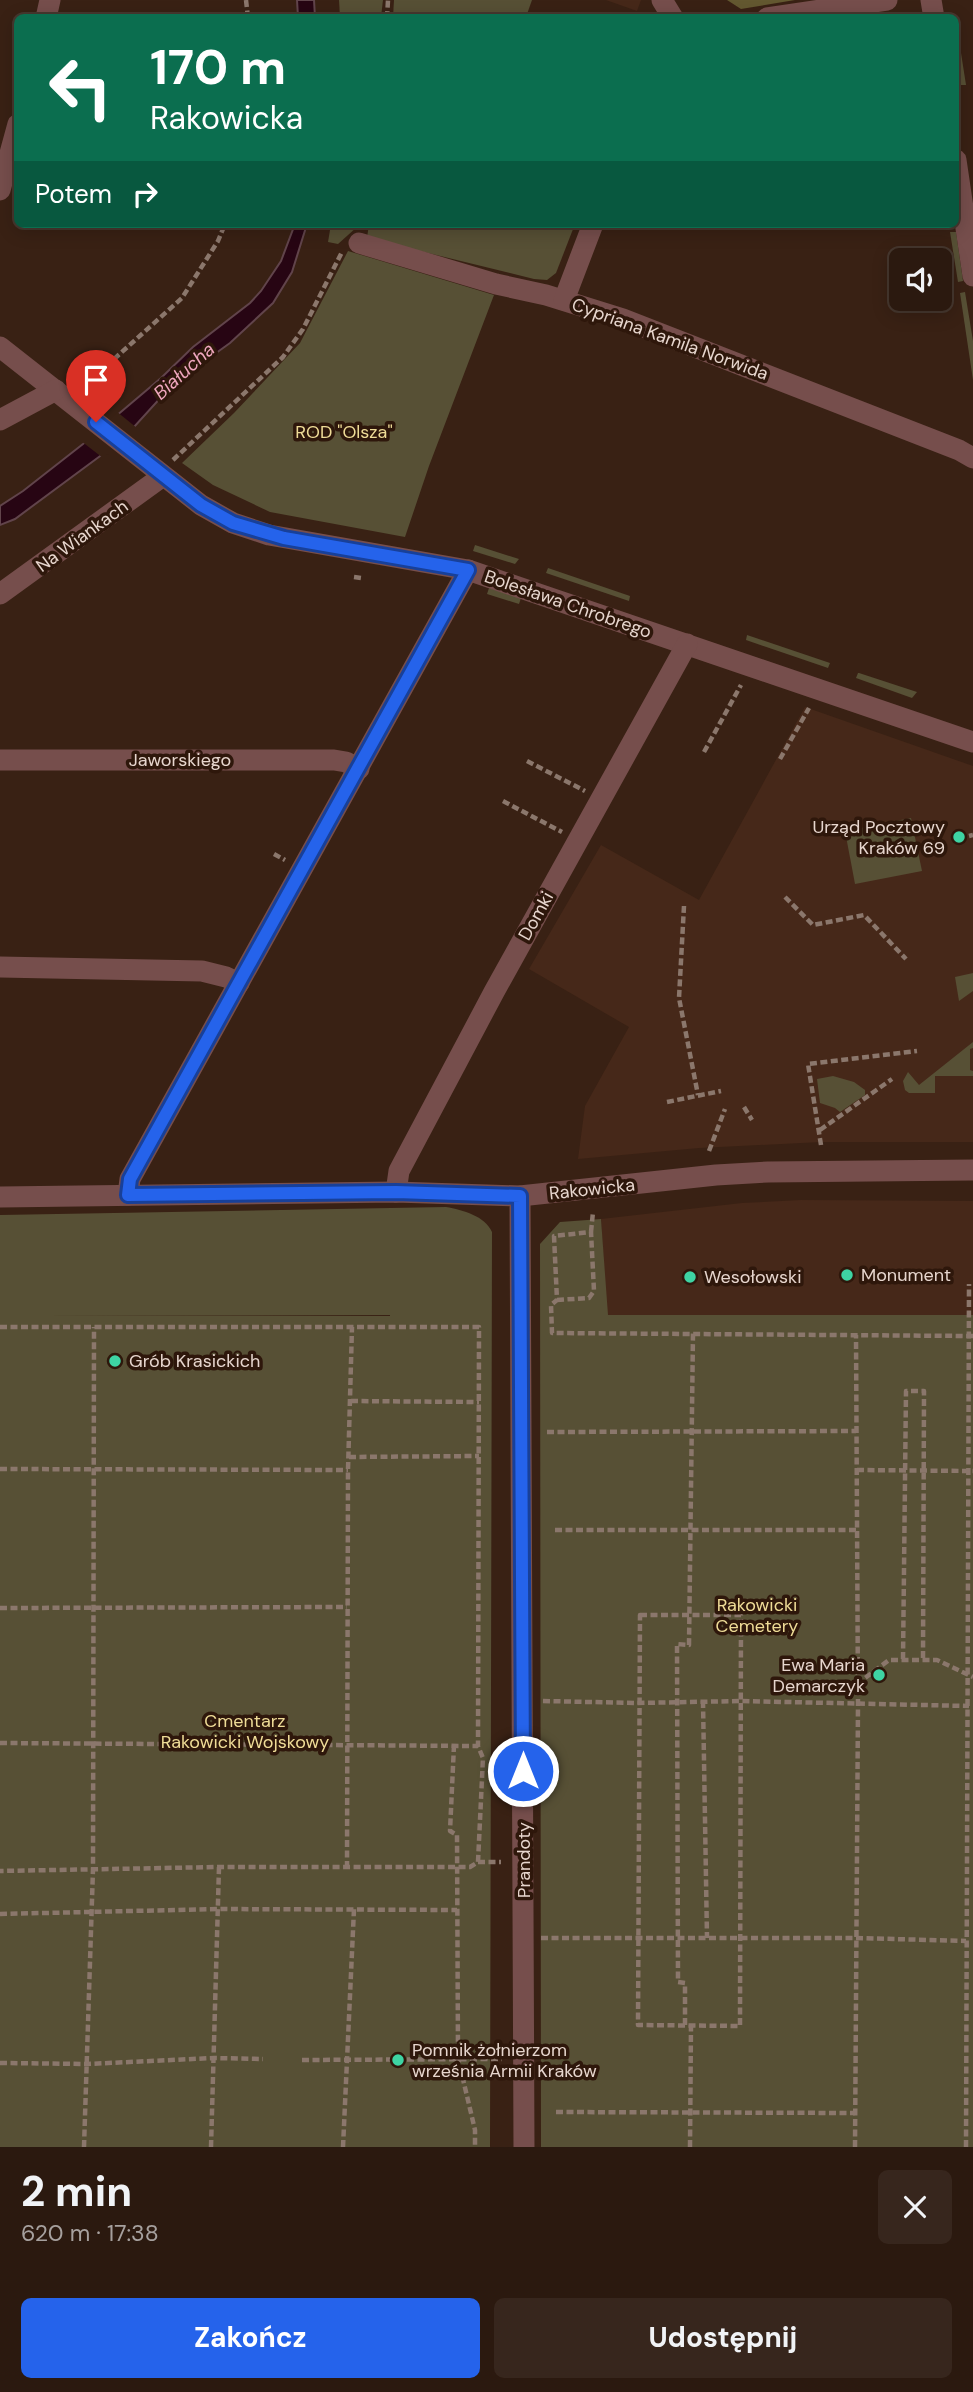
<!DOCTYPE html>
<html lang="pl">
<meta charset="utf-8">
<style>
:root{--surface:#2b190f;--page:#37261d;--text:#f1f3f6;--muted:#a6a09e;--line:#47382f;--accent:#2563eb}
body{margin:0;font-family:"DM Sans",sans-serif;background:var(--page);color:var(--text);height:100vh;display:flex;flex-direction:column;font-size:26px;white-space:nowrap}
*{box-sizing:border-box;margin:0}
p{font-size:23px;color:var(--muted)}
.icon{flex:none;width:38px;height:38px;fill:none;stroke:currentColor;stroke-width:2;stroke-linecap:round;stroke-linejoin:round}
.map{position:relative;height:2147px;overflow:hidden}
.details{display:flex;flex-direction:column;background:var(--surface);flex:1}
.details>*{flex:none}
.banner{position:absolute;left:14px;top:14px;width:945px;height:214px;border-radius:10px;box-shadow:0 4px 18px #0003,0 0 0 2px var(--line);background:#0b6e4f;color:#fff;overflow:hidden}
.fabs{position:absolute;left:889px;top:248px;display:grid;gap:14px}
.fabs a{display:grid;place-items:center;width:63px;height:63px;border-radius:10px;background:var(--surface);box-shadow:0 4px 18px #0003,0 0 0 2px var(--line);font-size:35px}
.pin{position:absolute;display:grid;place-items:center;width:60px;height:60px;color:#fff;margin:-72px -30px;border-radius:50% 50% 50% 0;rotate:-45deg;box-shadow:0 0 7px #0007}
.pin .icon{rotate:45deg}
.me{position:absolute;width:77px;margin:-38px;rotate:0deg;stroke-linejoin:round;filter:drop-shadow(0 0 5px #0008)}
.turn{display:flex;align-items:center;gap:24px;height:147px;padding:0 21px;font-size:32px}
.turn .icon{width:91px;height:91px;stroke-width:2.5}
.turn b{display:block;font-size:49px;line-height:60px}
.then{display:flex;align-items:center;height:66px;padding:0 21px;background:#0003;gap:14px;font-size:26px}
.round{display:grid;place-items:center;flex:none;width:74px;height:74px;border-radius:10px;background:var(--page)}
.head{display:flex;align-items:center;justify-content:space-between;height:119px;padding:0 21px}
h1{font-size:42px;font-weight:700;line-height:52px}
.button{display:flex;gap:14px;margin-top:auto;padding:14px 21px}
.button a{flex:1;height:80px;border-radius:10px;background:var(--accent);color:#fff;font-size:28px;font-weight:700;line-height:80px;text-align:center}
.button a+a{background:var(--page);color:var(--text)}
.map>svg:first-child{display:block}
.built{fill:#462819}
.green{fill:#575035;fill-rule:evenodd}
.forest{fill:#635830}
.water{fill:#270513;stroke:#61444b;stroke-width:2}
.pier{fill:#392114}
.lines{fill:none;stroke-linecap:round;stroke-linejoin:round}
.path{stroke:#8b776c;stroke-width:4.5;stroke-dasharray:7 3.5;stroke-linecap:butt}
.minor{stroke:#764e4c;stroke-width:21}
.route-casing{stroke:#184099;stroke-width:18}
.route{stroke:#2563eb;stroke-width:12}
.poi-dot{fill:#3ed4a3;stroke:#2e170b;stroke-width:2.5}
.labels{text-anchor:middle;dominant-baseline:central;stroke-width:7;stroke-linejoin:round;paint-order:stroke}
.street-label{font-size:18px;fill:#e7d6ce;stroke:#2e170b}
.park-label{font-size:18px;fill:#efdc97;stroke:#2e170b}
.poi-label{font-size:18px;fill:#e7d6ce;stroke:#2e170b;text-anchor:start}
.water-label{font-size:19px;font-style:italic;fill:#efa6bd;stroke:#2e170b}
</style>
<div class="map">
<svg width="973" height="2147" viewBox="0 0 973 2147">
<rect width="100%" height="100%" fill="#392114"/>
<!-- built -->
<g class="built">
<polygon points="606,0 641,0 637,11"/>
<polygon points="805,707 973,766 973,1142 821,1142 699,1148 578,1159 585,1106 629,1027 529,969 601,845 699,900"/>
<polygon points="801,1200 973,1201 973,1315 607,1315 601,1219 742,1203"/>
</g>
<!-- green -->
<g class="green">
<polygon points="339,0 383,0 381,17 340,17"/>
<polygon points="394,0 532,0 526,17 393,17"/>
<polygon points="956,21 966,85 960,85 956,56"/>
<polygon points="331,224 357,224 357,227 338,244 328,242"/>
<polygon points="369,224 575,224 556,273 547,280 534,279 367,238"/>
<polygon points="950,232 956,232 963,281 958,282"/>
<polygon points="348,251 494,295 429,466 405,537 270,512 213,485 182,463 234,413 300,343"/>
<polygon points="965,292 973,341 973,380 960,293"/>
<polygon points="475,545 519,559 515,564 473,551"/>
<polygon points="548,568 630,596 629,601 546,573"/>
<polygon points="489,588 521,598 519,604 487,594"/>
<polygon points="747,635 830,663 828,668 746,640"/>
<polygon points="858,673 859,673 917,692 912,698 856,678"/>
<polygon points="911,818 922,871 855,884 845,831"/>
<polygon points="973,973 973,991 959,1001 955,977"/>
<polygon points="973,1042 973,1048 970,1049 970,1070 973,1071 973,1076 935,1076 935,1093 909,1093 905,1090 903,1081 908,1072 919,1085"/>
<polygon points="833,1076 854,1082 865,1090 865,1095 840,1112 835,1108 820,1103 817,1079"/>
<path d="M 446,1207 C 463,1210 485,1216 492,1232 L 490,2147 L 0,2147 L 0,1215 ZM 39,1315 L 390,1315 L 390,1316 Z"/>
<polygon points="601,1219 608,1315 973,1315 973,2147 541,2147 540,1244 560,1222"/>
</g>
<!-- forest -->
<polygon class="forest" points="727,0 795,0 741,9"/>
<!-- water -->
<g class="water">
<polygon points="297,0 314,0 315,17 298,17"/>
<polygon points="295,224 307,224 292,272 273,303 230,343 173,384 124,438 111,448 15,519 0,525 0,506 23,491 83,444 161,378 193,347 250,303 261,291 281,261"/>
</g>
<!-- pier -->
<polygon class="pier" points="116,411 137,428 126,440 103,458 81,441"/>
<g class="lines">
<!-- path -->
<g class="path">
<polyline points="246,0 248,18"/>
<polyline points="387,18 388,0"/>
<polyline points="86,390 93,378 182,298 218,241 225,224"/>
<polyline points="173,460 283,357 303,329 342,252"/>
<polyline points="354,577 361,578"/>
<polyline points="704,752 741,685"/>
<polyline points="780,759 809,708"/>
<polyline points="527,761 585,791"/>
<polyline points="503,801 562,832"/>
<polyline points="969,836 973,835"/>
<polyline points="274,854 285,860"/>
<polyline points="785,897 813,925 864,915 906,959"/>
<polyline points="684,906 679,998 698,1095"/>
<polyline points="667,1102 721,1091"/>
<polyline points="744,1107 752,1120"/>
<polyline points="820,1130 892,1079"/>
<polyline points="821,1145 808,1064 917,1051"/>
<polyline points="709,1151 725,1109"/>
<polyline points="591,1232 593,1212"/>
<polyline points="557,1300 589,1298 594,1291 591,1232 554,1236 557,1300 551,1305 552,1333 973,1336"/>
<polyline points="0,1327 479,1327 478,1746 483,1758 478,1862 470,1867 219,1867 0,1871"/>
<polyline points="351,1401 479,1402"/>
<polyline points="547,1432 856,1431"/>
<polyline points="349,1457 479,1456"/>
<polyline points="0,1469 348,1470"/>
<polyline points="857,1470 973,1471"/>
<polyline points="555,1530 857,1530"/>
<polyline points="0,1608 347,1607"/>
<polygon points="640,1615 741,1615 740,2026 638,2025"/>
<polyline points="903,1659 906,1391 924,1391 923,1660"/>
<polyline points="857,1684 889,1660 937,1660 973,1677"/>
<polyline points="543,1701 638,1703 741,1701 969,1706"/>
<polyline points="703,1701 707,1938"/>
<polyline points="0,1743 478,1746"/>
<polyline points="454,1745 450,1831 457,1835 458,2058 475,2130 475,2147"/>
<polyline points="478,1862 501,1862"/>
<polyline points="347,1868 348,1470 352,1327"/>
<polyline points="0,1914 218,1909 457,1910"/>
<polyline points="541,1938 856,1938 966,1941"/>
<polyline points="685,2025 685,1983 678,1982 677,1644 689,1645 693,1333"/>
<polyline points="302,2060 502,2059"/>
<polyline points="0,2063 87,2064 214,2058 263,2059"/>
<polyline points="556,2112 855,2113"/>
<polyline points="84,2147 93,1869 94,1327"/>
<polyline points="211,2147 219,1867"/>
<polyline points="343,2147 354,1909"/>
<polyline points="690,2147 691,2025"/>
<polyline points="855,2147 858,1703 856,1335"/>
<polyline points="966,2147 969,1284"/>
</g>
<!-- minor -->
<g class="minor">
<polyline points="662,0 673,18"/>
<polyline points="931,0 934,18"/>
<polyline points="46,18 50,0"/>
<polyline points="767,18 887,0"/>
<polyline points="956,160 973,276"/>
<polyline points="0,190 18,124"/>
<polyline points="359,243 496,284 546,295 623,319 959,450 973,458"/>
<polyline points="564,300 593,224"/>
<polyline points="0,347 201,505 233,523 269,535 468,570 973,742"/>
<polyline points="0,420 56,390"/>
<polyline points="0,594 163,476"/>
<polyline points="0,760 334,760 346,762 359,769"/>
<polyline points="0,967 202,971 226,977 239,983"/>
<polyline points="396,1192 399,1171 494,992 687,644"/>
<polyline points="128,1195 130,1179 468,570"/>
<polyline points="520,1196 524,2147"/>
<polyline points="0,1197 396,1192 520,1196 716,1175 768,1172 973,1170"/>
</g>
</g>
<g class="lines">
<defs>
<polyline id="route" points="96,422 201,505 233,523 284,538 468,570 130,1179 128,1195 396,1192 520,1196 523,1771"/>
</defs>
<!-- route casing -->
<use href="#route" class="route-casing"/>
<!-- route -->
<use href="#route" class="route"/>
</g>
<!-- markers -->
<g class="poi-dot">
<circle cx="959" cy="837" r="7"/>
<circle cx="847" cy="1275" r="7"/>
<circle cx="690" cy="1277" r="7"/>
<circle cx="115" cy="1361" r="7"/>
<circle cx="879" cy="1675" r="7"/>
<circle cx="398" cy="2060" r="7"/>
</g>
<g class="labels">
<!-- street labels -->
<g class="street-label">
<text transform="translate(670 339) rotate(20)">Cypriana Kamila Norwida</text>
<text transform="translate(82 536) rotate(-36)">Na Wiankach</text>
<text transform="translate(568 604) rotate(19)">Bolesława Chrobrego</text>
<text x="180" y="760">Jaworskiego</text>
<text transform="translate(536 916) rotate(-61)">Domki</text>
<text transform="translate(592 1189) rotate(-6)">Rakowicka</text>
<text transform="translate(524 1860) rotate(-90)">Prandoty</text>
</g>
<!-- park labels -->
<g class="park-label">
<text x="344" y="432">ROD "Olsza"</text>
<text x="757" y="1605">Rakowicki<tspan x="757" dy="21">Cemetery</tspan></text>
<text x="245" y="1721">Cmentarz<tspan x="245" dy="21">Rakowicki Wojskowy</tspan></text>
</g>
<!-- poi labels -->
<g class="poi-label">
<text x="945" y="827" text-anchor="end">Urząd Pocztowy<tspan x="945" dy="21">Kraków 69</tspan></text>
<text x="861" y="1275">Monument</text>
<text x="704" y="1277">Wesołowski</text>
<text x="129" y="1361">Grób Krasickich</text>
<text x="865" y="1665" text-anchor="end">Ewa Maria<tspan x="865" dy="21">Demarczyk</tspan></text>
<text x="412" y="2050">Pomnik żołnierzom<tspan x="412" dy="21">września Armii Kraków</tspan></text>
</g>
<!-- water labels -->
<g class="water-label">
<text transform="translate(184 371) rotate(-42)">Białucha</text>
</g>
</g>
</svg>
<div class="fabs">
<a><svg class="icon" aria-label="sound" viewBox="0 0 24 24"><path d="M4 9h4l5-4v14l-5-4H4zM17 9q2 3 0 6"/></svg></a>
</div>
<div class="pin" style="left:96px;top:422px;background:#d93025"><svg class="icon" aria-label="arrive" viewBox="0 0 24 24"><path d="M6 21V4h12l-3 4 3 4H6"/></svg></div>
<svg class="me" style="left:523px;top:1771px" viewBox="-20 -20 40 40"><circle r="17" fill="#2563eb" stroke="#fff" stroke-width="3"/><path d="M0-11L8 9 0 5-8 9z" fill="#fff"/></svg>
<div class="banner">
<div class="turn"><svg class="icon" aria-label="left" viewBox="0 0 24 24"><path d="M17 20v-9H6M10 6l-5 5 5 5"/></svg><div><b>170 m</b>Rakowicka</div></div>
<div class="then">Potem<svg class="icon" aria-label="right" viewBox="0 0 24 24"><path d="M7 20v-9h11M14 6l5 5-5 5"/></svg></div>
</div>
</div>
<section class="details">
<div class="head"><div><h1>2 min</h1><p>620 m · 17:38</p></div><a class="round"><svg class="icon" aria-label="close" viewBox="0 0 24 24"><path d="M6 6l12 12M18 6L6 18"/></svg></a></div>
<div class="button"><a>Zakończ</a><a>Udostępnij</a></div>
</section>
